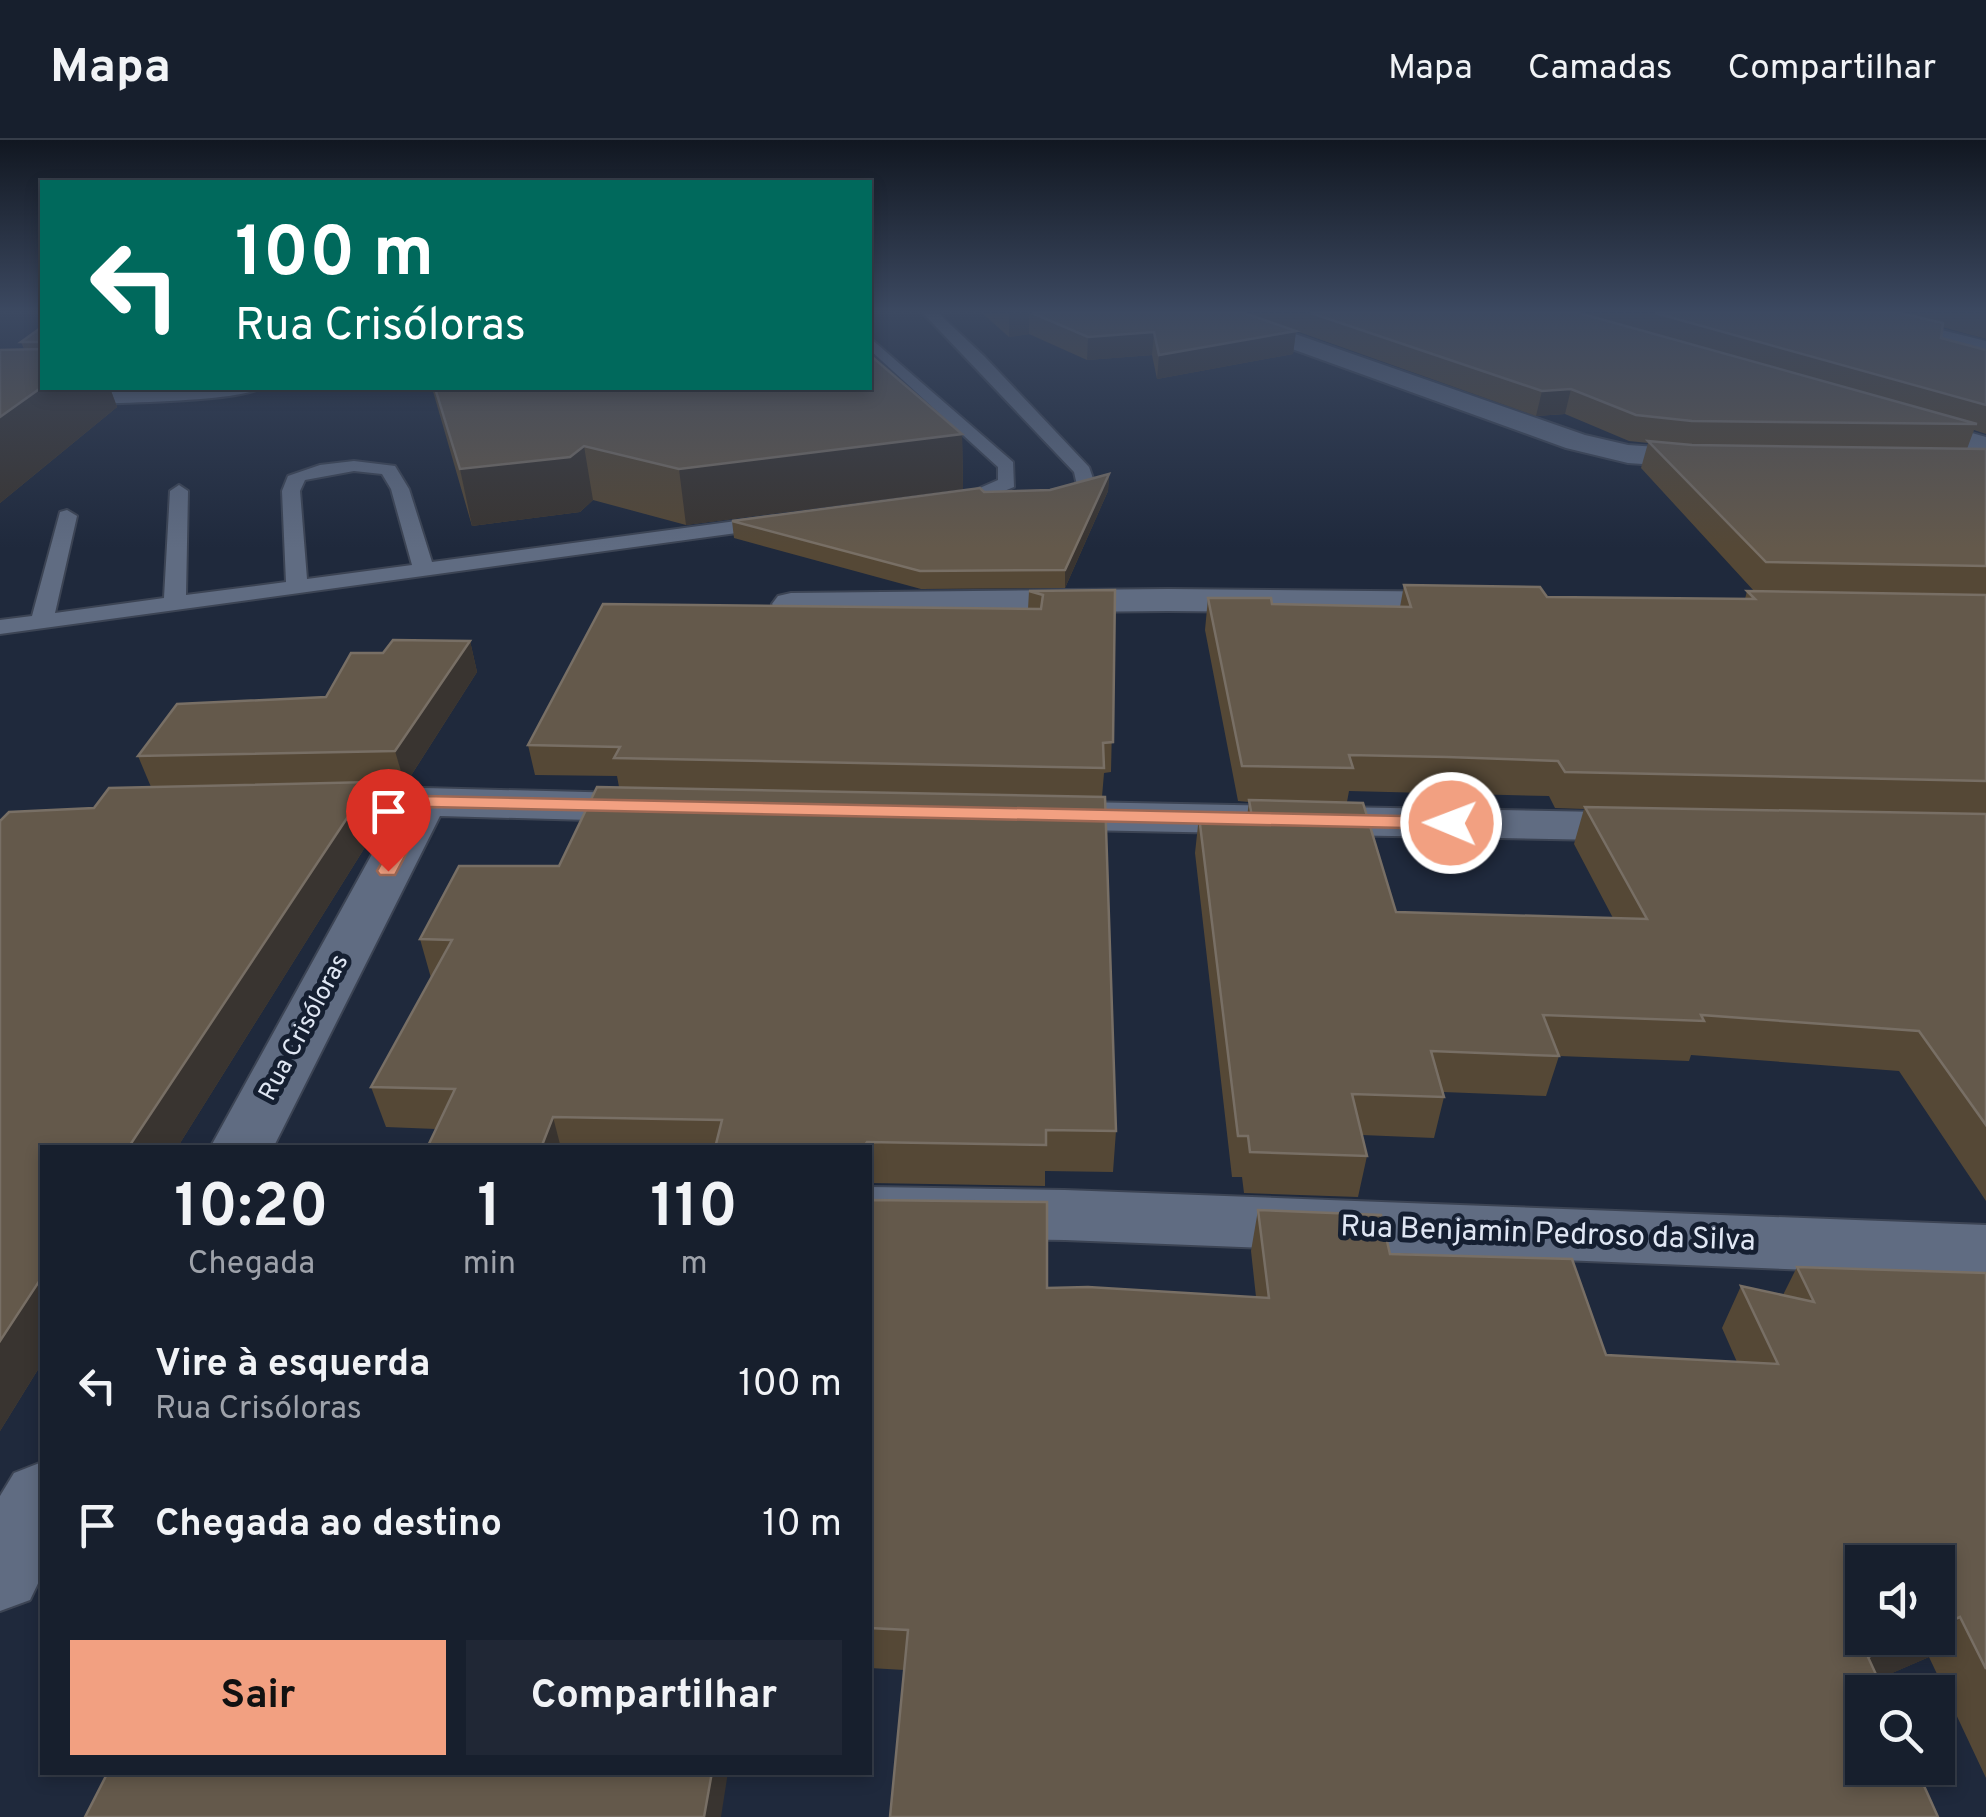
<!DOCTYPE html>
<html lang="pt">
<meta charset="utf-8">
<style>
:root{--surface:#171f2d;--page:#202735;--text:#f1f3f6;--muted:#9ea2aa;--line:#363d49;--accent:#f2a081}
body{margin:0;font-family:Overpass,sans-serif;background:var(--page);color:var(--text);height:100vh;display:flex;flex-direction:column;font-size:38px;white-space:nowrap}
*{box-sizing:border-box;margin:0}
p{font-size:32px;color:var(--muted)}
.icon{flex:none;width:55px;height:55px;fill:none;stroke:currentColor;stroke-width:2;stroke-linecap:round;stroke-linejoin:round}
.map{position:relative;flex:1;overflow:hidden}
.drawer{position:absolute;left:40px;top:1005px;width:832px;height:630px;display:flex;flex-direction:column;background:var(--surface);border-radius:0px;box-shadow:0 5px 15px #0003,0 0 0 2px var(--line)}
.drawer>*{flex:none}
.guide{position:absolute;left:40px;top:40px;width:832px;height:210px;border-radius:0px;box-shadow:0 5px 15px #0003,0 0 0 2px var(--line);background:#00695c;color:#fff;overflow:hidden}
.tools{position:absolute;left:1845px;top:1405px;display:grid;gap:20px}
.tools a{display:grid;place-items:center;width:110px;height:110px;border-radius:0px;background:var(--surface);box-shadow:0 5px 15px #0003,0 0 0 2px var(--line);font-size:50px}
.pin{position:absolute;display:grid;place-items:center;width:85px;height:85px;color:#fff;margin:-102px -42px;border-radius:50% 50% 50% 0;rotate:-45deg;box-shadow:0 0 10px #0007}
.pin .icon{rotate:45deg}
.me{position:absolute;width:110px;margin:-55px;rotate:271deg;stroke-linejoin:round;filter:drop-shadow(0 0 8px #0008)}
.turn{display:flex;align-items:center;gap:35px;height:210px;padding:0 30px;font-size:45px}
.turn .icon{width:130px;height:130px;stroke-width:2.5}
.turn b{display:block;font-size:70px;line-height:85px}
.eta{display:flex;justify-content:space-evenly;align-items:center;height:170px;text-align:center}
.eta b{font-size:60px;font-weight:700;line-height:70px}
.cta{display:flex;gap:20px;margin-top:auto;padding:20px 30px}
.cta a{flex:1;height:115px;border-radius:0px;background:var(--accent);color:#111;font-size:40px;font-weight:700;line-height:115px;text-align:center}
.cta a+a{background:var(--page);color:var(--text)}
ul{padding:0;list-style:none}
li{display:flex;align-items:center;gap:30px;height:140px;padding:0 30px}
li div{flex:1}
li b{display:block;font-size:38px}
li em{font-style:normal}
header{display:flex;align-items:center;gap:60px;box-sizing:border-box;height:140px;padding:0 50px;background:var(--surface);border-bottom:2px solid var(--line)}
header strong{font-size:48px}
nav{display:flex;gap:55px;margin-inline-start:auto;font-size:35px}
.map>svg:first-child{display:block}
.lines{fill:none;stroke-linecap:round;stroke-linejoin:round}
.lane-casing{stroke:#3c4454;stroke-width:4}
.street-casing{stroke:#3c4454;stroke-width:4}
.lane{fill:#606c82;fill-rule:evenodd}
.street{fill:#606c82;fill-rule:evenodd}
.wall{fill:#554836;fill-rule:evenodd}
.shaded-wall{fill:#393430}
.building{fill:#64594b;stroke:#786f65;stroke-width:2.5}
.route{fill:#f2a081;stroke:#9d6854;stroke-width:2.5}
.labels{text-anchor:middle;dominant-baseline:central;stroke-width:10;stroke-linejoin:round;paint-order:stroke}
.street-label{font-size:25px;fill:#e0e7f4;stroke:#151f31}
.near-street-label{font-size:30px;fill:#e0e7f4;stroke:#151f31}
</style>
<header>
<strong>Mapa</strong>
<nav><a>Mapa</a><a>Camadas</a><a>Compartilhar</a></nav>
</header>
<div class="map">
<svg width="1986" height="1677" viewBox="0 0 1986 1677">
<rect width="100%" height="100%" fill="#1f293c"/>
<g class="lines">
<defs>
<g id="lane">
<path d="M 923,173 L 938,173 L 984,216 L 1089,327 L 1096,347 C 1083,360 1063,364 1045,360 L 1045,352 L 1077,345 L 1074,332 Z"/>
<polygon points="870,198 1013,322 1014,347 977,362 934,364 934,356 973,351 998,340 998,327 870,210"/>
<path d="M 216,248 L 260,248 C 235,265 43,264 0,265 L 0,255 Z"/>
<path d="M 354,321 L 395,326 L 409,349 L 432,422 L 773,376 L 783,382 L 773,388 L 0,494 L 0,480 L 32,476 L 60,372 L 67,370 L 77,376 L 55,473 L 164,458 L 170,351 L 179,345 L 188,351 L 186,455 L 286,442 L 282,351 L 288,336 L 320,325 ZM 354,331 L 382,334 L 391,349 L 412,425 L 307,439 L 300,351 L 305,340 Z"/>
</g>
<g id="street">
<polygon points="1202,173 1235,173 1585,295 1628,305 1716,311 1727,314 1731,320 1727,326 1716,329 1628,323 1566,308 1206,178"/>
<polygon points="1834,173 1873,173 1986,201 1986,215 1838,178"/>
<polygon points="1898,272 1986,297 1986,315 1888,286 1884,280 1888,274"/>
<polygon points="1168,449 1473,452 1486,455 1491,463 1486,471 1473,474 1168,471 791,475 778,472 772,464 778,456 791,453"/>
<polygon points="424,648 663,654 680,658 686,668 680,678 663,682 440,676 273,1008 210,1008 393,676 304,678 288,674 281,664 288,654 304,650"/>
<polygon points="1029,661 1653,673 1670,677 1677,687 1670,697 1653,701 1029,689 1012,685 1005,675 1012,665"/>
<polygon points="870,1047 1065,1050 1986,1085 1986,1137 1065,1100 870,1097"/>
<polygon points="42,1322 42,1435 30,1460 0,1471 0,1356 14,1333"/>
</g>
</defs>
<!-- lane casing -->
<use href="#lane" class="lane-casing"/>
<!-- street casing -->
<use href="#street" class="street-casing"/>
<!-- lane -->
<use href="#lane" class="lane"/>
<!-- street -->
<use href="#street" class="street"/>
</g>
<!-- wall -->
<g class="wall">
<polygon points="982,173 1244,173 1296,191 1293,214 1157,239 1152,215 1087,220 1029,194 1009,197"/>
<path d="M 1245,173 L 1986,173 L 1986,199 L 1942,187 L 1941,198 L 1986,210 L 1986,294 L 1974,290 L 1967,309 L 1986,309 L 1986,1061 L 1899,931 L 1691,915 L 1689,921 L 1559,916 L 1546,956 L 1443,952 L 1444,957 L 1434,998 L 1362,995 L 1367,1016 L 1358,1057 L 1244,1053 L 1242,1037 L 1232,1037 L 1195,713 L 1199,676 L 1247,677 L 1249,662 L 1238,661 L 1205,490 L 1208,458 L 1272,464 L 1400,467 L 1404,445 L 1547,457 L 1745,459 L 1747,451 L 1754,451 L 1641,328 L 1648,303 L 1629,301 L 1565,274 L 1536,276 ZM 1349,651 L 1549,656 L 1555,668 L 1584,669 L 1574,704 L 1613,778 L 1396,772 L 1347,662 Z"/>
<polygon points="42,187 42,248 116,248 110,248 117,267 0,363 0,210 24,209 21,202"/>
<polygon points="432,248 870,248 962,294 963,349 686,385 593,360 580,372 472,386"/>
<polygon points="1109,334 1108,351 1065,448 921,449 734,398 732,381 984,352 1050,350"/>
<polygon points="1115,450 1111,632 1104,633 1102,657 1116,991 1113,1032 1045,1031 1045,1046 870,1043 870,1008 427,1008 436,989 386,987 371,947 431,838 420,799 559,726 619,647 617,636 535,635 528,605 1028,469 1029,451"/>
<polygon points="393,500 470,501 477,532 405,645 372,645 382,680 177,1008 42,1008 42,1223 0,1291 0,681 9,672 94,668 109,648 151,647 138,616 177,564 326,557 351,513 383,513"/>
<polygon points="870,1060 1047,1148 1256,1157 1251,1111 1258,1070 1390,1114 1606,1215 1737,1222 1722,1188 1741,1146 1783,1155 1797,1127 1986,1133 1986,1638 1929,1517 1878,1539 904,1530 870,1528"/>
</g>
<!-- shaded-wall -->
<g class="shaded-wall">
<polygon points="1019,173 1029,173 1029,194 1009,197 1009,174"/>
<polygon points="1296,191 1293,214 1157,239 1159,215"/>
<polygon points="1154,192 1152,215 1087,220 1088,197"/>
<polygon points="42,248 110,248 117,267 0,363 0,277"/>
<polygon points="1571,249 1565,274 1536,276 1542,251"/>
<polygon points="962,294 963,349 686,385 679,329"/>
<polygon points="584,306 593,360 580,372 472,386 460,329"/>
<polygon points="1109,334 1108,351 1065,448 1065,430"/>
<polygon points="470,501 477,532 405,645 395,611"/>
<polygon points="371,642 382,680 177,1008 128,1008"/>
<polygon points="553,977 561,1008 541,1008"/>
<polygon points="42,1137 42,1223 0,1291 0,1201"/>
<polygon points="1960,1477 1929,1517 1840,1556 1868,1517 1912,1498 1938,1498 1938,1487"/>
<polygon points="712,1632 728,1632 721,1677 704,1677"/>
</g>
<!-- building -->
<g class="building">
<polygon points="1032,173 1244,173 1296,191 1159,215 1154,192 1088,197"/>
<polygon points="1311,173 1579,173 1977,284 1692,281 1636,275 1571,249 1542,251"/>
<polygon points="1655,173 1900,173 1943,183 1941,198 1986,210 1986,265"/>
<polygon points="42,187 42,202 21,202"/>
<polygon points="42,209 42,247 0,277 0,210"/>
<polygon points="870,215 962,294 679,329 584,306 570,317 460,329 435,248 870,248"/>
<polygon points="1648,301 1692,305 1986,309 1986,426 1766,422"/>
<polygon points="1109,334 1065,430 920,431 732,381 980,348 984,352 1050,350"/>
<polygon points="1404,445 1540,447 1547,457 1755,459 1747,451 1986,455 1986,641 1565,632 1558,621 1447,617 1349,615 1353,628 1242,626 1208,458 1271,458 1272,464 1411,467"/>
<polygon points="1115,450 1113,602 1103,603 1104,628 614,618 620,607 528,605 603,464 1041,469 1043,455 1029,451"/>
<polygon points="393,500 470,501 395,611 138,616 177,564 326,557 351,513 383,513"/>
<polygon points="371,642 128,1008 42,1008 42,1137 0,1201 0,681 9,672 94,668 109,648"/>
<polygon points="597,647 1105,657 1116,991 1046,990 1046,1005 867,1002 863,1008 715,1008 722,980 553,977 541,1008 427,1008 455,949 371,947 452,800 420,799 459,726 559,726"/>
<polygon points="1249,660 1363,663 1396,772 1647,779 1585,667 1986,674 1986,985 1919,891 1701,875 1704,881 1543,875 1559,916 1431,911 1444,957 1352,954 1367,1016 1250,1012 1248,996 1238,996 1199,676 1252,677"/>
<polygon points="870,1060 1047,1062 1047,1148 1088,1147 1269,1158 1258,1070 1381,1075 1390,1114 1572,1119 1606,1215 1778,1224 1741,1146 1814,1162 1797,1127 1986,1133 1986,1529 1960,1477 1938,1487 1938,1422 1862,1422 1862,1498 1912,1498 1868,1517 1884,1552 1862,1552 1862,1628 1916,1628 1938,1677 890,1677 908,1490 870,1488"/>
<polygon points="108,1632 712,1632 704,1677 85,1677"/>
</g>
<!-- sky -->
<linearGradient id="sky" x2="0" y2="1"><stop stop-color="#111721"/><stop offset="0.42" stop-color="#3c4961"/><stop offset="1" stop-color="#3c4961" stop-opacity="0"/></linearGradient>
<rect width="1986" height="408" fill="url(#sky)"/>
<!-- route -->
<polygon class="route" points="424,656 1451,677 1461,683 1451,689 431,667 395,735 380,735 377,731 415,662"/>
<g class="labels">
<!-- street labels -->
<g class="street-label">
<text transform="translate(305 888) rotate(-62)">Rua Crisóloras</text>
</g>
<!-- near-street labels -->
<g class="near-street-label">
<text transform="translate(1548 1095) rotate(2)">Rua Benjamin Pedroso da Silva</text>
</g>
</g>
</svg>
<div class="tools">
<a><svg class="icon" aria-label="sound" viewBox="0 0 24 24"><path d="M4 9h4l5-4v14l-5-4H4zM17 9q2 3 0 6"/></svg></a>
<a><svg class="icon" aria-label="search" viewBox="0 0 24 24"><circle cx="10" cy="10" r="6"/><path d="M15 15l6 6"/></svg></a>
</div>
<div class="pin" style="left:388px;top:731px;background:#d93025"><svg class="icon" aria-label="arrive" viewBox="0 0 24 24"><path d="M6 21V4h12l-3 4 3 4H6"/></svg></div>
<svg class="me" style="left:1451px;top:683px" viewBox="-20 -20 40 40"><circle r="17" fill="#f2a081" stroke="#fff" stroke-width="3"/><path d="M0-11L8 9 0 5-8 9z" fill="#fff"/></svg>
<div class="guide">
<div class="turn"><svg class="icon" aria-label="left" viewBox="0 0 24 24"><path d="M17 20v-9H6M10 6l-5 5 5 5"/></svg><div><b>100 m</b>Rua Crisóloras</div></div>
</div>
<section class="drawer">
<div class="eta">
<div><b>10:20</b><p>Chegada</p></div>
<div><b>1</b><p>min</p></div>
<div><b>110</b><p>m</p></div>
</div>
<ul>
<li><svg class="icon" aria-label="left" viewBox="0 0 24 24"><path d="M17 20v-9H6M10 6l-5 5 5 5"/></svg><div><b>Vire à esquerda</b><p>Rua Crisóloras</p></div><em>100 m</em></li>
<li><svg class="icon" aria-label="arrive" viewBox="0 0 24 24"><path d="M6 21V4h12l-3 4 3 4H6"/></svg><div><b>Chegada ao destino</b></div><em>10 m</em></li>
</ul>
<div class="cta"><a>Sair</a><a>Compartilhar</a></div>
</section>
</div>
